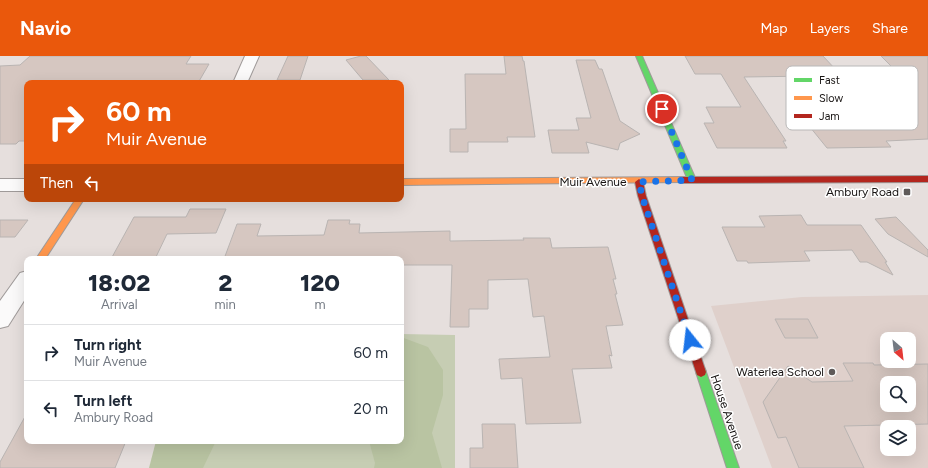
<!DOCTYPE html>
<style>
:root{--surface:#fff;--page:#f2f2f3;--text:#1f2937;--muted:#747a83;--line:#e0e1e3;--accent:#ea580c}
body{margin:0;font-family:Figtree,sans-serif;background:var(--page);color:var(--text);height:100vh;display:flex;flex-direction:column;font-size:15px;white-space:nowrap}
*{box-sizing:border-box;margin:0}
p{font-size:13px;color:var(--muted)}
.icon{flex:none;width:22px;height:22px;fill:none;stroke:currentColor;stroke-width:2;stroke-linecap:round;stroke-linejoin:round}
.map{position:relative;flex:1;overflow:hidden}
.drawer{position:absolute;left:24px;top:200px;width:380px;height:188px;display:flex;flex-direction:column;background:var(--surface);border-radius:8px;box-shadow:0 4px 16px #0002}
.drawer>*{flex:none}
.banner{position:absolute;left:24px;top:24px;width:380px;height:122px;border-radius:8px;box-shadow:0 4px 16px #0002;background:#ea580c;color:#fff;overflow:hidden}
.needle{width:26px;rotate:152deg}
.fabs{position:absolute;left:880px;top:276px;display:grid;gap:8px}
.fabs a{display:grid;place-items:center;width:36px;height:36px;border-radius:8px;background:var(--surface);box-shadow:0 4px 16px #0002;font-size:20px}
.pin{position:absolute;display:grid;place-items:center;width:34px;height:34px;color:#fff;margin:-17px;border:2px solid #fff;border-radius:50%;box-shadow:0 1px 4px #0007}
.me{position:absolute;width:44px;margin:-22px;rotate:344deg;stroke-linejoin:round;filter:drop-shadow(0 0 3px #0008)}
.turn{display:flex;align-items:center;gap:14px;height:84px;padding:0 16px;font-size:18px}
.turn .icon{width:52px;height:52px;stroke-width:2.5}
.turn b{display:block;font-size:28px;line-height:34px}
.then{display:flex;align-items:center;height:38px;padding:0 16px;background:#0003;gap:8px;font-size:15px}
.eta{display:flex;justify-content:space-evenly;align-items:center;height:68px;text-align:center}
.eta b{font-size:24px;font-weight:800;line-height:28px}
ul{padding:0;list-style:none}
li{display:flex;align-items:center;gap:12px;height:56px;padding:0 16px;border-top:1px solid var(--line)}
li div{flex:1}
li b{display:block;font-size:15px}
li em{font-style:normal}
header{display:flex;align-items:center;gap:24px;box-sizing:border-box;height:56px;padding:0 20px;background:var(--accent);color:#fff}
header strong{font-size:19px}
nav{display:flex;gap:22px;margin-inline-start:auto;font-size:14px}
.map>svg:first-child{display:block}
.built{fill:#dfd0cb;fill-rule:evenodd}
.green{fill:#c6cdb3}
.forest{fill:#b9c4a2}
.building{fill:#d6c7c1;stroke:#b9b4b2;fill-rule:evenodd}
.lines{fill:none;stroke-linecap:round;stroke-linejoin:round}
.street-casing{stroke:#9f9a99;stroke-width:2}
.fast-casing{stroke:#9f9a99;stroke-width:2}
.slow-casing{stroke:#9f9a99;stroke-width:2}
.jam-casing{stroke:#9f9a99;stroke-width:2}
.street{fill:#fbfafa;fill-rule:evenodd}
.fast{fill:#63d668;fill-rule:evenodd}
.slow{fill:#ff974d;fill-rule:evenodd}
.jam{fill:#b3261e;fill-rule:evenodd}
.route{stroke:#1a73e8;stroke-width:7;stroke-dasharray:0 12.6}
.poi-dot{fill:#5f5a59;stroke:#fff;stroke-width:1.5}
.labels{text-anchor:middle;dominant-baseline:central;stroke-width:3;stroke-linejoin:round;paint-order:stroke}
.street-label{font-size:12px;fill:#171312;stroke:#fff}
.poi-label{font-size:12px;fill:#171312;stroke:#fff;text-anchor:end}
.key{fill:#fff;stroke:#b9b8b8;stroke-width:1}
.key-label{font-size:11px;fill:#171312}
</style>
<header>
<strong>Navio</strong>
<nav><a>Map</a><a>Layers</a><a>Share</a></nav>
</header>
<div class="map">
<svg width="928" height="412" viewBox="0 0 928 412">
<rect width="100%" height="100%" fill="#e6dfdd"/>
<!-- built -->
<path class="built" d="M 928,239 L 928,412 L 772,412 L 711,250 L 802,241 ZM 887,283 L 909,283 L 909,305 L 887,305 ZM 887,327 L 909,327 L 909,349 L 887,349 ZM 887,371 L 909,371 L 909,393 L 887,393 Z"/>
<!-- green -->
<polygon class="green" points="401,278 455,279 455,412 159,412 168,385 401,385"/>
<!-- forest -->
<g class="forest">
<polygon points="401,281 428,291 443,314 443,339 432,377 442,412 374,412 375,407 369,385 401,385"/>
<polygon points="156,385 216,385 203,412 149,412"/>
</g>
<!-- building -->
<g class="building">
<polygon points="30,0 191,0 186,8 209,8 198,27 27,27 27,85 19,85 16,88 0,88 0,10 20,9"/>
<polygon points="288,0 308,0 300,24 277,24"/>
<polygon points="361,0 366,0 389,24 363,24 346,4"/>
<polygon points="504,0 522,0 523,5 524,5 535,81 507,81 508,86 468,86 468,96 450,96 450,73 466,73 465,18 506,18"/>
<polygon points="685,0 823,0 850,29 910,29 881,0 928,0 928,83 886,85 891,91 827,92 810,71 853,70 813,20 744,21 786,85 783,85 787,92 717,92 704,67 714,67 706,51 741,51 721,18 695,18"/>
<polygon points="576,4 595,4 599,13 602,13 620,65 640,78 620,87 618,94 586,86 589,97 552,97 548,74 579,74 576,62 591,62"/>
<polygon points="190,153 226,153 216,177 167,178 155,203 111,203 134,161 186,161"/>
<polygon points="801,159 807,169 861,169 887,206 885,206 893,219 867,206 860,206 852,194 804,195 810,205 748,207 747,205 737,205 722,171 765,171 759,160"/>
<polygon points="896,161 928,194 928,201 888,178 875,163"/>
<polygon points="0,164 28,164 15,181 0,181"/>
<polygon points="328,164 350,164 349,168 360,168 359,177 450,175 450,185 524,184 523,182 550,182 552,192 608,191 616,223 613,223 617,238 615,238 623,269 606,270 612,300 609,299 612,312 572,313 581,367 526,368 522,322 501,323 499,303 550,301 544,260 533,261 528,223 488,224 488,253 469,253 469,271 450,271 452,209 401,209 401,203 224,203 237,168 261,168 257,180 324,179"/>
<polygon points="775,263 808,263 818,282 785,282"/>
<path d="M 843,307 L 873,307 L 874,309 L 928,308 L 928,368 L 844,370 L 864,412 L 799,412 L 786,381 L 778,382 L 763,346 L 788,310 L 812,326 L 853,325 ZM 887,327 L 909,327 L 909,349 L 887,349 Z"/>
<polygon points="27,357 27,385 126,385 115,412 0,412 0,406"/>
<polygon points="482,368 515,368 518,412 470,412 470,392 483,392"/>
</g>
<g class="lines">
<defs>
<g id="street">
<polygon points="245,0 259,0 247,27 233,27"/>
<rect x="0" y="123" width="27" height="12"/>
<polygon points="27,215 27,240 8,270 0,272 0,245 20,217"/>
</g>
<g id="fast">
<polygon points="636,0 642,0 696,124 695,126 689,126 688,124"/>
<polygon points="701,311 705,313 706,316 739,412 727,412 696,316 697,313"/>
</g>
<g id="slow">
<polygon points="683,121 686,122 687,124 686,126 401,129 401,123"/>
<polygon points="76,143 84,143 45,203 36,203"/>
</g>
<g id="jam">
<polygon points="928,120 928,126 683,127 679,124 683,121"/>
<polygon points="639,123 643,126 646,140 706,316 705,319 701,321 697,319 696,316 638,140 635,126"/>
</g>
</defs>
<!-- street casing -->
<use href="#street" class="street-casing"/>
<!-- fast casing -->
<use href="#fast" class="fast-casing"/>
<!-- slow casing -->
<use href="#slow" class="slow-casing"/>
<!-- jam casing -->
<use href="#jam" class="jam-casing"/>
<!-- street -->
<use href="#street" class="street"/>
<!-- fast -->
<use href="#fast" class="fast"/>
<!-- slow -->
<use href="#slow" class="slow"/>
<!-- jam -->
<use href="#jam" class="jam"/>
</g>
<g class="lines">
<!-- route -->
<polyline class="route" points="662,53 692,124 639,126 642,140 690,284"/>
</g>
<!-- markers -->
<g class="poi-dot">
<rect x="903" y="132" width="8" height="8" rx="2"/>
<circle cx="832" cy="316" r="4"/>
</g>
<g class="labels">
<!-- street labels -->
<g class="street-label">
<text x="593" y="126">Muir Avenue</text>
<text transform="translate(727 356) rotate(71)">House Avenue</text>
</g>
<!-- poi labels -->
<g class="poi-label">
<text x="899" y="136">Ambury Road</text>
<text x="824" y="316">Waterlea School</text>
</g>
</g>
<!-- legend -->
<rect x="786" y="10" width="132" height="64" rx="6" class="key"/>
<rect x="794" y="22" width="18" height="4" fill="#63d668"/>
<rect x="794" y="40" width="18" height="4" fill="#ff974d"/>
<rect x="794" y="58" width="18" height="4" fill="#b3261e"/>
<g class="key-label">
<text x="819" y="28">Fast</text>
<text x="819" y="46">Slow</text>
<text x="819" y="64">Jam</text>
</g>
</svg>
<div class="fabs">
<a><svg class="needle" viewBox="-14 -14 28 28"><path d="M0-13l5 13h-10z" fill="#e53935"/><path d="M0 13l5-13h-10z" fill="#747a83"/></svg></a>
<a><svg class="icon" aria-label="search" viewBox="0 0 24 24"><circle cx="10" cy="10" r="6"/><path d="M15 15l6 6"/></svg></a>
<a><svg class="icon" aria-label="layers" viewBox="0 0 24 24"><path d="M12 4l9 5-9 5-9-5zM3 14l9 5 9-5"/></svg></a>
</div>
<div class="pin" style="left:662px;top:53px;background:#d93025"><svg class="icon" aria-label="arrive" viewBox="0 0 24 24"><path d="M6 21V4h12l-3 4 3 4H6"/></svg></div>
<svg class="me" style="left:690px;top:284px" viewBox="-20 -20 40 40"><circle r="19" fill="#fff"/><path d="M0-13L10 11 0 6-10 11z" fill="#1a73e8"/></svg>
<div class="banner">
<div class="turn"><svg class="icon" aria-label="right" viewBox="0 0 24 24"><path d="M7 20v-9h11M14 6l5 5-5 5"/></svg><div><b>60 m</b>Muir Avenue</div></div>
<div class="then">Then<svg class="icon" aria-label="left" viewBox="0 0 24 24"><path d="M17 20v-9H6M10 6l-5 5 5 5"/></svg></div>
</div>
<section class="drawer">
<div class="eta">
<div><b>18:02</b><p>Arrival</p></div>
<div><b>2</b><p>min</p></div>
<div><b>120</b><p>m</p></div>
</div>
<ul>
<li><svg class="icon" aria-label="right" viewBox="0 0 24 24"><path d="M7 20v-9h11M14 6l5 5-5 5"/></svg><div><b>Turn right</b><p>Muir Avenue</p></div><em>60 m</em></li>
<li><svg class="icon" aria-label="left" viewBox="0 0 24 24"><path d="M17 20v-9H6M10 6l-5 5 5 5"/></svg><div><b>Turn left</b><p>Ambury Road</p></div><em>20 m</em></li>
</ul>
</section>
</div>
